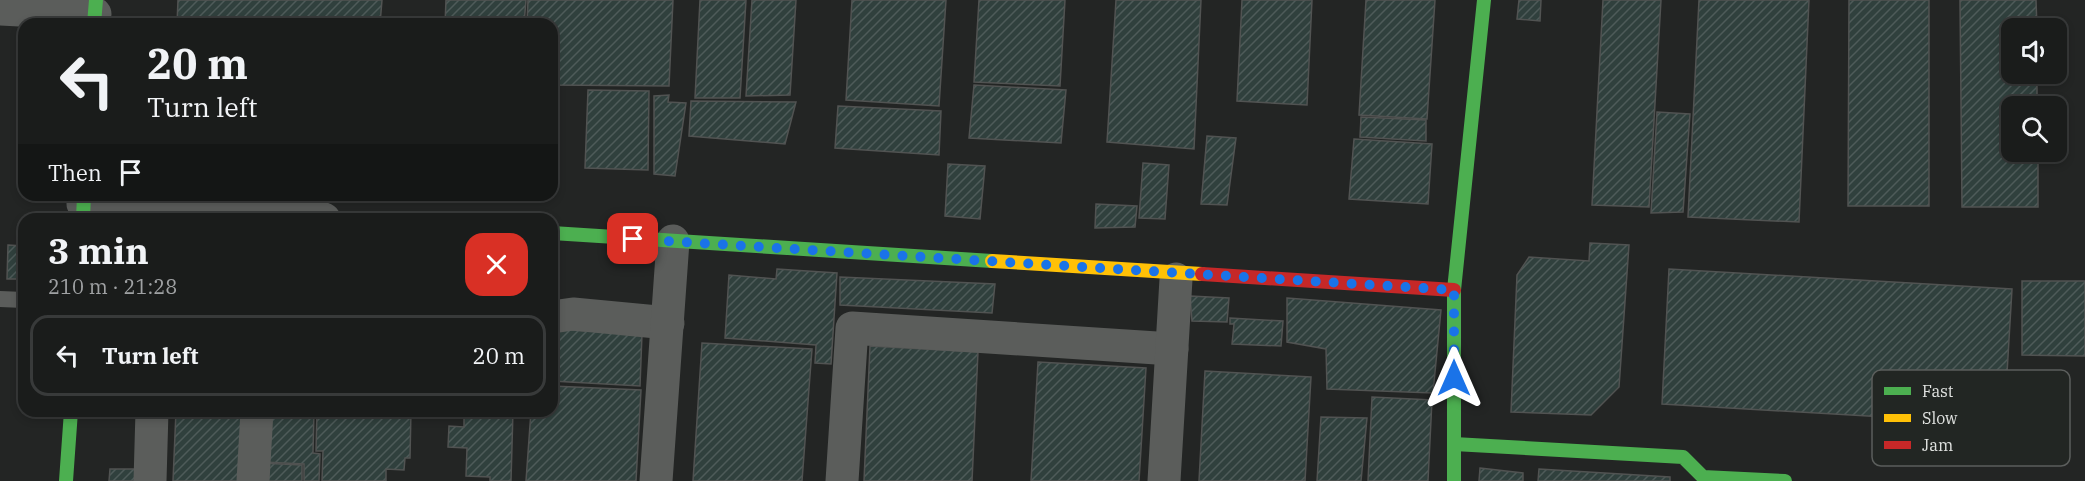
<!DOCTYPE html>
<meta charset="utf-8">
<style>
:root{--surface:#1a1c1b;--page:#272928;--text:#f1f3f6;--muted:#9fa1a3;--line:#383a3a}
body{margin:0;font-family:"IBM Plex Serif",serif;background:var(--page);color:var(--text);height:100vh;display:flex;flex-direction:column;font-size:22px;white-space:nowrap}
*{box-sizing:border-box;margin:0}
p{font-size:20px;color:var(--muted)}
.icon{flex:none;width:33px;height:33px;fill:none;stroke:currentColor;stroke-width:2;stroke-linecap:round;stroke-linejoin:round}
.map{position:relative;flex:1;overflow:hidden}
.panel{position:absolute;left:18px;top:213px;width:540px;height:204px;display:flex;flex-direction:column;background:var(--surface);border-radius:18px;box-shadow:0 3px 9px #0003,0 0 0 2px var(--line)}
.panel>*{flex:none}
.hud{position:absolute;left:18px;top:18px;width:540px;height:183px;border-radius:18px;box-shadow:0 3px 9px #0003,0 0 0 2px var(--line);background:#1a1c1b;color:var(--text);overflow:hidden}
.fabs{position:absolute;left:2001px;top:18px;display:grid;gap:12px}
.fabs a{display:grid;place-items:center;width:66px;height:66px;border-radius:12px;background:var(--surface);box-shadow:0 3px 9px #0003,0 0 0 2px var(--line);font-size:30px}
.pin{position:absolute;display:grid;place-items:center;width:51px;height:51px;color:#fff;margin:-26px;border-radius:12px;box-shadow:0 3px 9px #0006}
.me{position:absolute;width:66px;margin:-33px;rotate:0deg;stroke-linejoin:round;filter:drop-shadow(0 0 4px #0008)}
.turn{display:flex;align-items:center;gap:21px;height:126px;padding:0 30px;font-size:27px}
.turn .icon{width:78px;height:78px;stroke-width:2.5}
.turn b{display:block;font-size:42px;line-height:51px}
.then{display:flex;align-items:center;height:57px;padding:0 30px;background:#0003;gap:12px;font-size:22px}
.round{display:grid;place-items:center;flex:none;width:63px;height:63px;border-radius:18px;background:var(--page)}
.headline{display:flex;align-items:center;justify-content:space-between;height:102px;padding:0 30px}
h1{font-size:36px;font-weight:800;line-height:45px}
ul{padding:0;list-style:none}
li{display:flex;align-items:center;gap:18px;height:81px;margin:0 12px 9px;padding:0 18px;border:3px solid var(--line);border-radius:18px}
li div{flex:1}
li b{display:block;font-size:22px}
li em{font-style:normal}
.map>svg:first-child{display:block}
.building{fill:url(#building-hatch);stroke:#515352;stroke-width:1.5}
.lines{fill:none;stroke-linecap:round;stroke-linejoin:round}
.lane{stroke:#5b5d5b;stroke-width:16}
.street{stroke:#5b5d5b;stroke-width:33}
.fast{stroke:#4caf50;stroke-width:14}
.slow{stroke:#ffc107;stroke-width:14}
.jam{stroke:#c62828;stroke-width:14}
.route{stroke:#1a73e8;stroke-width:10;stroke-dasharray:0 18}
.key{fill:#222623;stroke:#5b5e5c;stroke-width:1.5}
.key-label{font-size:16px;fill:#e0e2e0}
</style>
<div class="map">
<svg width="2085" height="481" viewBox="0 0 2085 481">
<defs>
<pattern id="building-hatch" width="6" height="6" patternUnits="userSpaceOnUse" patternTransform="scale(1.5)"><rect width="6" height="6" fill="#30403d"/><path d="M-1 1l2-2M0 6l6-6M5 7l2-2" fill="none" stroke="#4e5b59"/></pattern>
</defs>
<rect width="100%" height="100%" fill="#232524"/>
<!-- building -->
<g class="building">
<polygon points="178,0 382,0 380,24 177,24"/>
<polygon points="446,0 526,0 524,24 445,24"/>
<polygon points="528,0 673,0 669,86 552,85 552,24 527,24"/>
<polygon points="700,0 746,0 740,98 695,98"/>
<polygon points="752,0 796,0 790,95 746,96"/>
<polygon points="852,0 946,0 939,106 846,100"/>
<polygon points="979,0 1065,0 1060,86 974,82"/>
<polygon points="1116,0 1201,0 1194,149 1107,142"/>
<polygon points="1242,0 1312,0 1307,105 1237,101"/>
<polygon points="1366,0 1435,0 1427,119 1359,115"/>
<polygon points="1519,0 1541,0 1540,21 1517,19"/>
<polygon points="1603,0 1661,0 1649,207 1592,205"/>
<polygon points="1699,0 1809,0 1799,222 1688,217"/>
<polygon points="1849,0 1929,0 1929,206 1848,206"/>
<polygon points="1960,0 2036,0 2037,28 2012,28 2012,74 2037,74 2037,106 2012,106 2012,152 2038,152 2038,207 1962,207"/>
<polygon points="974,85 1066,90 1061,143 969,138"/>
<polygon points="588,90 649,91 648,170 585,168"/>
<polygon points="669,95 668,102 686,103 675,176 654,174 654,96"/>
<polygon points="691,101 796,102 785,144 689,136"/>
<polygon points="838,106 941,111 939,155 835,148"/>
<polygon points="1657,112 1690,114 1683,212 1651,213"/>
<polygon points="1361,117 1426,120 1426,141 1360,137"/>
<polygon points="1207,136 1236,138 1227,205 1201,204"/>
<polygon points="1354,139 1432,144 1428,204 1349,199"/>
<polygon points="1143,163 1169,165 1165,219 1139,218"/>
<polygon points="948,164 985,166 980,219 945,216"/>
<polygon points="1096,204 1137,206 1135,227 1095,228"/>
<polygon points="1590,243 1629,245 1619,387 1591,415 1511,412 1517,275 1529,257 1589,261"/>
<polygon points="8,245 24,246 24,279 7,279"/>
<polygon points="552,256 556,256 554,309 552,309"/>
<polygon points="777,269 837,273 831,364 815,363 816,345 725,338 729,275 776,279"/>
<polygon points="1669,269 2012,289 2004,424 1662,404"/>
<polygon points="840,277 995,284 992,313 840,305"/>
<polygon points="2022,281 2085,281 2085,356 2022,355"/>
<polygon points="1190,296 1229,298 1227,322 1192,321"/>
<polygon points="1287,298 1441,310 1433,393 1327,389 1326,349 1287,342"/>
<polygon points="1230,318 1283,321 1281,346 1232,344 1234,324 1230,324"/>
<polygon points="552,329 642,334 640,386 552,381"/>
<polygon points="702,343 812,349 802,481 693,481"/>
<polygon points="870,346 978,352 972,481 864,481"/>
<polygon points="1038,362 1146,368 1139,481 1031,481"/>
<polygon points="1205,371 1311,377 1305,481 1199,481"/>
<polygon points="552,386 641,390 636,481 526,481 531,411 552,411"/>
<polygon points="1372,397 1432,400 1428,481 1368,481"/>
<polygon points="176,411 248,411 246,481 173,481"/>
<polygon points="266,411 314,411 313,453 320,454 319,481 304,481 304,464 263,462"/>
<polygon points="317,411 411,411 410,458 405,458 404,470 386,469 386,481 322,481 323,451 316,451"/>
<polygon points="489,411 513,411 511,481 490,481 490,477 466,476 467,448 448,447 449,426 464,427 464,417 489,418"/>
<polygon points="1321,417 1367,418 1361,481 1317,481"/>
<polygon points="260,463 302,465 302,481 259,481"/>
<polygon points="1480,468 1523,473 1523,481 1479,481"/>
<polygon points="110,469 140,469 139,481 109,481"/>
<polygon points="1539,469 1670,477 1670,481 1538,481"/>
</g>
<g class="lines">
<!-- lane -->
<polyline class="lane" points="0,299 24,300"/>
<!-- street -->
<g class="street">
<polyline points="0,9 95,14"/>
<polyline points="83,204 324,219"/>
<polyline points="552,317 573,314 668,323"/>
<polyline points="150,481 152,411"/>
<polyline points="253,481 257,411"/>
<polyline points="656,481 673,241"/>
<polyline points="842,481 852,328 1172,349"/>
<polyline points="1164,481 1176,279"/>
</g>
<!-- fast -->
<g class="fast">
<polyline points="94,24 96,0"/>
<polyline points="83,219 84,195"/>
<polyline points="552,233 992,261"/>
<polyline points="1454,444 1683,457 1703,477 1785,481"/>
<polyline points="66,481 71,411"/>
<polyline points="1454,481 1454,290 1484,0"/>
</g>
<!-- slow -->
<polyline class="slow" points="992,261 1202,274"/>
<!-- jam -->
<polyline class="jam" points="1202,274 1454,290"/>
</g>
<g class="lines">
<!-- route -->
<polyline class="route" points="633,239 1454,290 1454,378"/>
</g>
<!-- legend -->
<rect x="1872" y="370" width="198" height="96" rx="9" class="key"/>
<rect x="1884" y="387" width="27" height="8" fill="#4caf50"/>
<rect x="1884" y="414" width="27" height="8" fill="#ffc107"/>
<rect x="1884" y="441" width="27" height="8" fill="#c62828"/>
<g class="key-label">
<text x="1922" y="397">Fast</text>
<text x="1922" y="424">Slow</text>
<text x="1922" y="451">Jam</text>
</g>
</svg>
<div class="fabs">
<a><svg class="icon" aria-label="sound" viewBox="0 0 24 24"><path d="M4 9h4l5-4v14l-5-4H4zM17 9q2 3 0 6"/></svg></a>
<a><svg class="icon" aria-label="search" viewBox="0 0 24 24"><circle cx="10" cy="10" r="6"/><path d="M15 15l6 6"/></svg></a>
</div>
<div class="pin" style="left:633px;top:239px;background:#d93025"><svg class="icon" aria-label="arrive" viewBox="0 0 24 24"><path d="M6 21V4h12l-3 4 3 4H6"/></svg></div>
<svg class="me" style="left:1454px;top:378px" viewBox="-20 -20 40 40"><path d="M0-17L14 15 0 8-14 15z" fill="#1a73e8" stroke="#fff" stroke-width="4"/></svg>
<div class="hud">
<div class="turn"><svg class="icon" aria-label="left" viewBox="0 0 24 24"><path d="M17 20v-9H6M10 6l-5 5 5 5"/></svg><div><b>20 m</b>Turn left</div></div>
<div class="then">Then<svg class="icon" aria-label="arrive" viewBox="0 0 24 24"><path d="M6 21V4h12l-3 4 3 4H6"/></svg></div>
</div>
<section class="panel">
<div class="headline"><div><h1>3 min</h1><p>210 m · 21:28</p></div><a class="round" style="background:#d93025;color:#fff"><svg class="icon" aria-label="close" viewBox="0 0 24 24"><path d="M6 6l12 12M18 6L6 18"/></svg></a></div>
<ul>
<li><svg class="icon" aria-label="left" viewBox="0 0 24 24"><path d="M17 20v-9H6M10 6l-5 5 5 5"/></svg><div><b>Turn left</b></div><em>20 m</em></li>
</ul>
</section>
</div>
